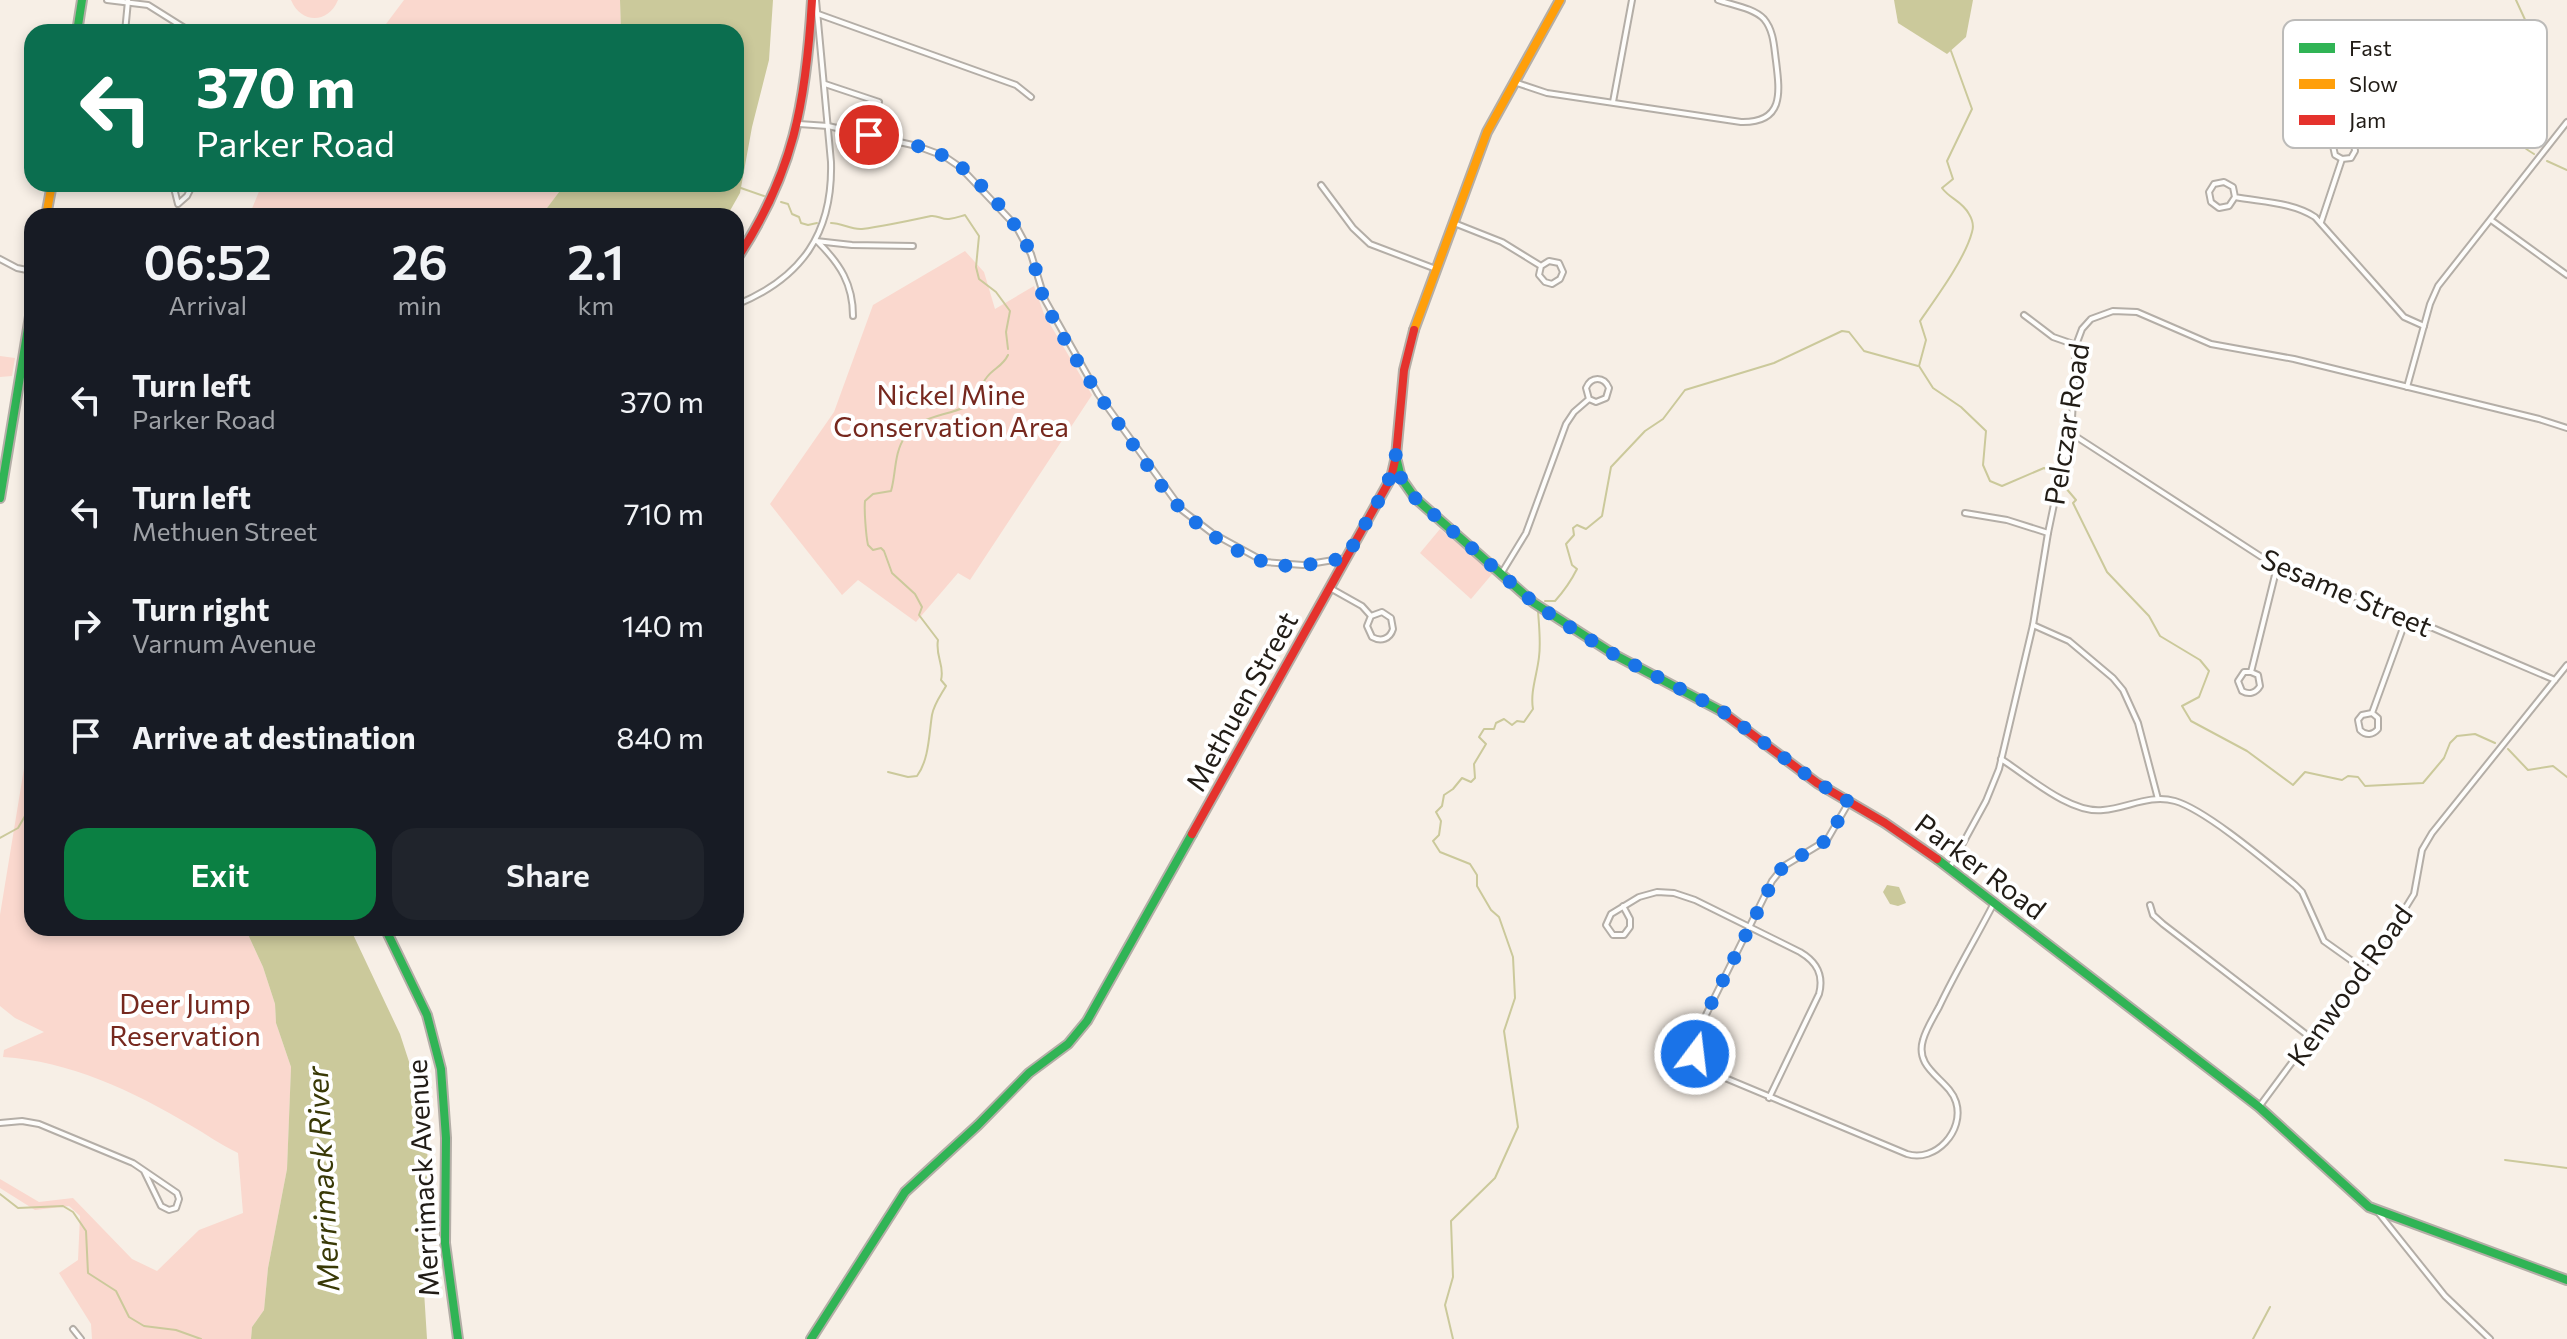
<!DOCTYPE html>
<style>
:root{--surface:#171b24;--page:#20242c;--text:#f1f3f6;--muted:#9ea1a6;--accent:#0b8043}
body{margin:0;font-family:Commissioner,sans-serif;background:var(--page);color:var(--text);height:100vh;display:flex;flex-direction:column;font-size:30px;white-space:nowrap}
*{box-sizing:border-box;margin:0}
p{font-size:26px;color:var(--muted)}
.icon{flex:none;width:44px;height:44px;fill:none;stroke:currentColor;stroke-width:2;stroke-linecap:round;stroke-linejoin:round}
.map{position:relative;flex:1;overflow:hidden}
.drawer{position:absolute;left:24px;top:208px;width:720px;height:728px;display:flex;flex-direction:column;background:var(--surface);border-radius:24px;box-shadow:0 4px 12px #0003}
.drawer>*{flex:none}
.hud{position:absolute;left:24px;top:24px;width:720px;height:168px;border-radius:24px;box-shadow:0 4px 12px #0003;background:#0b6e4f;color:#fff;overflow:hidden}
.pin{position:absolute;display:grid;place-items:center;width:68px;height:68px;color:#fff;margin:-34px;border:4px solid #fff;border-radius:50%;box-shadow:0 2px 8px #0007}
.me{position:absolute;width:88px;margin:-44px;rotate:15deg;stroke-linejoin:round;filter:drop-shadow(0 0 6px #0008)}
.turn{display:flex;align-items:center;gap:28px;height:168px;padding:0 40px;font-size:36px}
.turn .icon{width:104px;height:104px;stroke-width:2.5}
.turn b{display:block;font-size:56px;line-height:68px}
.eta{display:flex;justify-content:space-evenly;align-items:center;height:136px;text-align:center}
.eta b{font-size:48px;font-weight:600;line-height:56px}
.cta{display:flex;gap:16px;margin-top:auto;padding:16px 40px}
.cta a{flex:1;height:92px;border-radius:24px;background:var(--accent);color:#fff;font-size:32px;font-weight:600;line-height:92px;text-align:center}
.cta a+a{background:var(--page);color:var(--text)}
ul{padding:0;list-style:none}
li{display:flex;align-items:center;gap:24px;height:112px;padding:0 40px}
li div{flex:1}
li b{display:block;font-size:30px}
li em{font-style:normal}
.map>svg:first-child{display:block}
.green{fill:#fad8ce}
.water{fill:#cbc99b}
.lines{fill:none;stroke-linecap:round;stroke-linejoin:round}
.stream{stroke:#cbc99b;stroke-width:2}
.street-casing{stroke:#b4aea7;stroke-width:8}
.fast-casing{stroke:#b4aea7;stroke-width:12}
.slow-casing{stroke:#b4aea7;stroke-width:12}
.jam-casing{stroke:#b4aea7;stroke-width:12}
.street{stroke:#fefdfb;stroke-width:4}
.fast{stroke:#30b455;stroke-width:8}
.slow{stroke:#ff9f0a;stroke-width:8}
.jam{stroke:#e5322d;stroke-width:8}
.route{stroke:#1a73e8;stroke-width:14;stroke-dasharray:0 25.2}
.labels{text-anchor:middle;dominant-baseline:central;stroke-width:8;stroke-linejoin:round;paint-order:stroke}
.park-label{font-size:28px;fill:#76281e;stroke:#fff}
.street-label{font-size:28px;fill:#211c16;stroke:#fff}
.water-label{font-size:30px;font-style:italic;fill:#393906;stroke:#fff}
.key{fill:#fff;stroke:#bcbbb9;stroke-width:2}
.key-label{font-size:22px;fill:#211c16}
</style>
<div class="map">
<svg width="2567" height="1339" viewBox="0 0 2567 1339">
<rect width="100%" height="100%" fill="#f7efe6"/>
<!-- green -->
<g class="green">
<path d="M 291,0 L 338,0 C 328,24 301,24 291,0 Z"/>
<polygon points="404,0 620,0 621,30 380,32"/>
<polygon points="262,184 565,184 541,216 249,216"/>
<polygon points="965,251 984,272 995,309 1034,286 1044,314 1092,395 970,580 958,573 916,622 858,580 842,595 770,504 834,412 873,305"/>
<polygon points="0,356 15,358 12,376 0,377"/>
<polygon points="1440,529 1493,573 1471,599 1420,553"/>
<path d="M 27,750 L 32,753 L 32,928 L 245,928 L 263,967 L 275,1004 L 276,1023 L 291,1067 L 287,1169 L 268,1268 L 264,1310 L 252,1327 L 251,1339 L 92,1339 L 91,1324 L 59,1273 L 78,1260 L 80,1216 L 69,1206 L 35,1210 L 0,1188 L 0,1179 L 39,1202 L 73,1198 L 132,1259 L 157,1271 L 199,1230 L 243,1213 L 238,1153 C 221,1145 206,1134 190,1125 C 133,1091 69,1061 3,1057 L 4,1050 L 44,1032 L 15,1018 L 0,1006 L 0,915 Z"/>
</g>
<!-- water -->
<g class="water">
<polygon points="620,0 773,0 769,60 752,127 740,193 727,216 541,216 565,184 736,184 736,32 621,32"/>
<polygon points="1894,0 1973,0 1966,37 1947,54 1898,23"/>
<polygon points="1887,885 1899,887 1906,903 1898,906 1890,904 1883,892"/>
<polygon points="245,928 350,928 400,1034 427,1117 428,1221 424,1291 427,1339 251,1339 252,1327 264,1310 268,1268 287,1169 291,1067 276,1023 275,1004 263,967"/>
</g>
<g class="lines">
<!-- stream -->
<g class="stream">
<path d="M 2516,0 L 2533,37 L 2528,46 L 2516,55 L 2519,64 L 2512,93 L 2499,99 L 2492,112 C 2494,124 2522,147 2534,154"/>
<path d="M 1951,51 L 1972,109 L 1947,161 L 1953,179 L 1942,188 C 1950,199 1962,201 1969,214 C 1972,219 1974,226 1972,232 C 1965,259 1936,298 1920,321 L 1926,340 L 1919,366 L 1933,388 L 1961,407 L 1986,431 L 1983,465 L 1990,481 L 2002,486 L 2044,468 L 2056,474"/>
<polyline points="2547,161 2567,170"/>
<polyline points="738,187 764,196"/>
<polyline points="781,202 788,204 792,214 799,217 801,223 808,225 817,223"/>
<path d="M 831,223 C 842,223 851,230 862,229 C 885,226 908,221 931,216 C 938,215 942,220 949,219 C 957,218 961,216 965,215 L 979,236 L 976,267 L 979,279 L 996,292 L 1010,311 L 1006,332 L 1008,349"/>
<polyline points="2065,487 2076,500 2073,503 2107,572 2149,616 2160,636 2200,660 2209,671 2199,697 2182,706 2191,721 2247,751 2293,785 2305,772 2342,780 2348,776 2358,777 2365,786 2423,783 2444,758 2450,743 2457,736 2475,734 2495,743"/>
<path d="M 1545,601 L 1555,601 C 1564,591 1571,581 1577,569 L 1572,565 L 1566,544 L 1574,535 L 1573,528 L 1577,525 L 1586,529 L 1602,516 L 1611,467 L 1645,431 L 1663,419 L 1685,390 L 1774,363 L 1842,331 L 1849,332 L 1864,351 L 1918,366"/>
<polyline points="2508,749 2528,770 2553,766 2567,777"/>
<path d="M 888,772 L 908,777 L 917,776 C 929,760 929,734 932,715 C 934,704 941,695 946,686 L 941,680 C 945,665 935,657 938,640 L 919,615 L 922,607 L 915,594 L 892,573 L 884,551 L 881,548 L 873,550 L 868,545 C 866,536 864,510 865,501 L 873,494 L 891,491 C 896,474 894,452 905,437 C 920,415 943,417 965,407 C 978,401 979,387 987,377 C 994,368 1003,366 1008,355"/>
<polyline points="0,838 18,828 32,804"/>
<polyline points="2505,1160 2567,1168"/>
<polyline points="0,1194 18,1208 63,1206 73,1212 86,1231 88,1273 116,1291 129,1317 144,1326 176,1330 201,1339"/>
<path d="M 1453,1339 L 1445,1305 L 1453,1277 L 1451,1221 L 1495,1178 L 1518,1127 L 1504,1031 L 1515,998 L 1513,957 L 1499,917 L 1491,910 L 1477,886 L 1477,875 L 1470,864 L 1440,852 L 1433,841 L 1439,835 L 1441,821 L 1436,812 L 1442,806 L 1444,795 L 1453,789 L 1462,778 L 1471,782 L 1475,778 L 1474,764 L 1486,744 L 1479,737 L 1484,729 L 1494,729 L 1496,723 L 1504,719 L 1512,725 L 1517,721 L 1524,722 L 1533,709 C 1530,692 1537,675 1539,657 C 1541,642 1539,626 1538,611"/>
<polyline points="2253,1339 2270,1307"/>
</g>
<defs>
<g id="street">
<polyline points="107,0 148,5 191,32"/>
<polyline points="818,14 1016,85 1031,97"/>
<polyline points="125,32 128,1"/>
<path d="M 1514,82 L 1547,93 L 1741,122 C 1784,123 1780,93 1776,61 C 1774,47 1774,31 1764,19 C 1754,8 1732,5 1718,0"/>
<polyline points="825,84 879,102"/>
<polyline points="1613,102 1632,0"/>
<polyline points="799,124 828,126 917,146 944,156 960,167 1016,226 1031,254 1045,300 1098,394 1182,510 1212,533 1265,562 1303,565 1346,558"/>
<polyline points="173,184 178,204 187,196 193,184"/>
<polyline points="1321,185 1353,228 1370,244 1436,269"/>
<path d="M 2235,197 L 2229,206 L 2219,208 L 2211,202 L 2209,192 L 2214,184 L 2224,182 L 2233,187 L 2235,197 C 2261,202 2292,202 2315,217 L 2404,317 L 2424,326"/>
<polyline points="2491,220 2567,275"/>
<polyline points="2321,222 2342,159 2351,158 2355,151 2354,142 2347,138 2338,139 2333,146 2335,155 2342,159"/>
<polyline points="1454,223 1502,242 1541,266 1539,275 1545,282 1552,284 1560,279 1563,272 1559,263 1549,261 1541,266"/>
<polyline points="816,241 852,245 913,246"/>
<path d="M 818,242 C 840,264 853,284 853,316"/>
<polyline points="0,259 17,268 32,271"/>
<path d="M 736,305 C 802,278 833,233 831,162 L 816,0"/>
<polyline points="2024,315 2053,337 2076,345"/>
<polyline points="2407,387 2430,304 2438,286 2567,122"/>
<polyline points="2069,432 2277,567 2407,617 2555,680"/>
<polyline points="1965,513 2007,520 2048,533"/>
<path d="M 1501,574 L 1526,533 L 1566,424 L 1574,412 L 1589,399 L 1596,402 L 1606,398 L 1609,388 C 1604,376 1591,376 1586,388 L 1589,399"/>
<path d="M 1330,588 L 1362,606 L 1371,616 L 1367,626 L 1372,637 C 1381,642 1390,639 1393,629 L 1391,618 L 1382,612 L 1371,616"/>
<polyline points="2033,625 2069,641 2113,678 2123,690 2138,723 2158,799"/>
<path d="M 2251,672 L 2258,675 L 2260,686 C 2256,693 2249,695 2242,691 L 2238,681 L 2244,672 L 2251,672 L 2277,567"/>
<path d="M 2372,713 L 2362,715 L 2358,720 L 2360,730 C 2366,736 2373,735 2378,729 L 2378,718 L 2372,713 L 2407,617"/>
<path d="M 2001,759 C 2028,776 2070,814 2103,810 C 2128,808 2149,794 2175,801 C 2206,810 2268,863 2295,885 L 2302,892 L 2324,941 L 2362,968"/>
<path d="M 1849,802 L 1827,840 L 1784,866 L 1772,881 L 1697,1033 L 1695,1054 L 1706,1070 L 1907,1154 C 1935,1163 1965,1131 1956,1102 C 1949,1079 1914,1070 1923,1040 C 1926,1029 1933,1018 1939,1007 C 1956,971 1976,938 1994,903"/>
<polyline points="1950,867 1986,801 1999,769 2033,625 2048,533 2072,418 2076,345 2082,329 2091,319 2113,311 2137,312 2211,344 2294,359 2539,419 2567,428"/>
<polyline points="2150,905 2153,915 2163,924 2311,1038"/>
<path d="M 1623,906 L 1630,919 L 1630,927 L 1624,935 L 1613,935 L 1606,925 L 1611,914 L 1639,897 L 1657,892 L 1674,893 L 1695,900 L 1800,952 C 1817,962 1824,975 1819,994 L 1769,1098"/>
<polyline points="2259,1107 2401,915 2414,894 2422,850 2432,833 2567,665"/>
<polyline points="0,1123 22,1121 39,1124 133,1163 177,1193 179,1199 176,1208 169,1210 161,1206 144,1171"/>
<polyline points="2377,1211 2445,1296 2490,1339"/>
<polyline points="73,1329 81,1339"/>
</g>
<g id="fast">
<polyline points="77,32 82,0"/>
<polyline points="1397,461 1401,478 1415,498 1534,603 1615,655 1721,711"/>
<polyline points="0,498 32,304"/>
<polyline points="1937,859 2259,1107 2369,1207 2567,1280"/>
<polyline points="385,928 427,1015 441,1069 446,1138 445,1243 458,1339"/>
<polyline points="811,1339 905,1192 978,1125 1029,1073 1068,1044 1087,1021 1192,834"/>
</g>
<g id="slow">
<polyline points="46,216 52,184"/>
<polyline points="1414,330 1487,132 1560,0"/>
</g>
<g id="jam">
<path d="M 736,260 C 794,173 806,102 812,0"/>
<polyline points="1721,711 1817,783 1885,823 1937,859"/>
<polyline points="1192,834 1391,478 1396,456 1404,370 1414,330"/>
</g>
</defs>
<!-- street casing -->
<use href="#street" class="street-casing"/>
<!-- fast casing -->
<use href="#fast" class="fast-casing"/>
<!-- slow casing -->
<use href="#slow" class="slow-casing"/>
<!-- jam casing -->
<use href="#jam" class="jam-casing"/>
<!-- street -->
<use href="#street" class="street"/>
<!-- fast -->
<use href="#fast" class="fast"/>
<!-- slow -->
<use href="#slow" class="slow"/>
<!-- jam -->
<use href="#jam" class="jam"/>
</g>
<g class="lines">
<!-- route -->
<path class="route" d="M 869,135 C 900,142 934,146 960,166 C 985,187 1020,225 1031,255 C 1037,270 1039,287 1045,302 C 1069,353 1102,400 1134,446 C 1149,467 1163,491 1181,509 C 1203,531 1238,555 1268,563 C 1294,570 1321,562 1346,558 L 1387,486 L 1396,454 L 1401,478 L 1415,498 L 1534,603 L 1560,621 L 1615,655 L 1721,710 L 1812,779 L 1849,802 L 1827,840 L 1784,866 L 1776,875 L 1699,1028 L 1694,1043 L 1695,1054"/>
</g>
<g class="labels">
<!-- park labels -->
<g class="park-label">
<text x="951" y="394">Nickel Mine<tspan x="951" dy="32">Conservation Area</tspan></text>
<text x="185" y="1003">Deer Jump<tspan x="185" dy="32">Reservation</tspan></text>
</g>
<!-- street labels -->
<g class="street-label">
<text transform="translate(2066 424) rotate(-81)">Pelczar Road</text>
<text transform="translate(2347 592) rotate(23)">Sesame Street</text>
<text transform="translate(1241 701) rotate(-61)">Methuen Street</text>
<text transform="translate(1981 866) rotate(37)">Parker Road</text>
<text transform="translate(2349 985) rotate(-54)">Kenwood Road</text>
<text transform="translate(422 1178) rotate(-93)">Merrimack Avenue</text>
</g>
<!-- water labels -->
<g class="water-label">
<text transform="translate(321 1179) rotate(-93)">Merrimack River</text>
</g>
</g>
<!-- legend -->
<rect x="2283" y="20" width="264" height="128" rx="12" class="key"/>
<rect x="2299" y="43" width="36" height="10" fill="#30b455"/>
<rect x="2299" y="79" width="36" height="10" fill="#ff9f0a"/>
<rect x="2299" y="115" width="36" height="10" fill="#e5322d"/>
<g class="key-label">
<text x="2349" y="56">Fast</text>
<text x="2349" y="92">Slow</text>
<text x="2349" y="128">Jam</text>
</g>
</svg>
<div class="pin" style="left:869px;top:135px;background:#d93025"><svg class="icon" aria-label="arrive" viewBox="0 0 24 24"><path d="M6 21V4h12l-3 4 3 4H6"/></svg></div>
<svg class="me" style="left:1695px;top:1054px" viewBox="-20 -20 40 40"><circle r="17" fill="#1a73e8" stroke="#fff" stroke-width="3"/><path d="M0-11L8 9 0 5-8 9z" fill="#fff"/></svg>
<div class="hud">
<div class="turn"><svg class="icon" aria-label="left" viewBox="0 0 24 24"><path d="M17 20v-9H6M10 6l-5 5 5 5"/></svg><div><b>370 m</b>Parker Road</div></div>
</div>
<section class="drawer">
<div class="eta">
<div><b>06:52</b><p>Arrival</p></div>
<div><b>26</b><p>min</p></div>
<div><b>2.1</b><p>km</p></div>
</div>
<ul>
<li><svg class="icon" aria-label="left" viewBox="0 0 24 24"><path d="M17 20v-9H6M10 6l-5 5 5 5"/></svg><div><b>Turn left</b><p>Parker Road</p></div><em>370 m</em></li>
<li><svg class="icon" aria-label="left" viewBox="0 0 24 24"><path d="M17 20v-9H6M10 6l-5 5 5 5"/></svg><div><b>Turn left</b><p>Methuen Street</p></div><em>710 m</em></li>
<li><svg class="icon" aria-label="right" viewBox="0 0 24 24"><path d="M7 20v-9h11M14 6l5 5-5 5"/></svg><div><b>Turn right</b><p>Varnum Avenue</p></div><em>140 m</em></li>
<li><svg class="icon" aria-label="arrive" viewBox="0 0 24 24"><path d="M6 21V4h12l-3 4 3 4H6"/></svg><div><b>Arrive at destination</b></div><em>840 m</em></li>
</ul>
<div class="cta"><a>Exit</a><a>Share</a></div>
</section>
</div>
